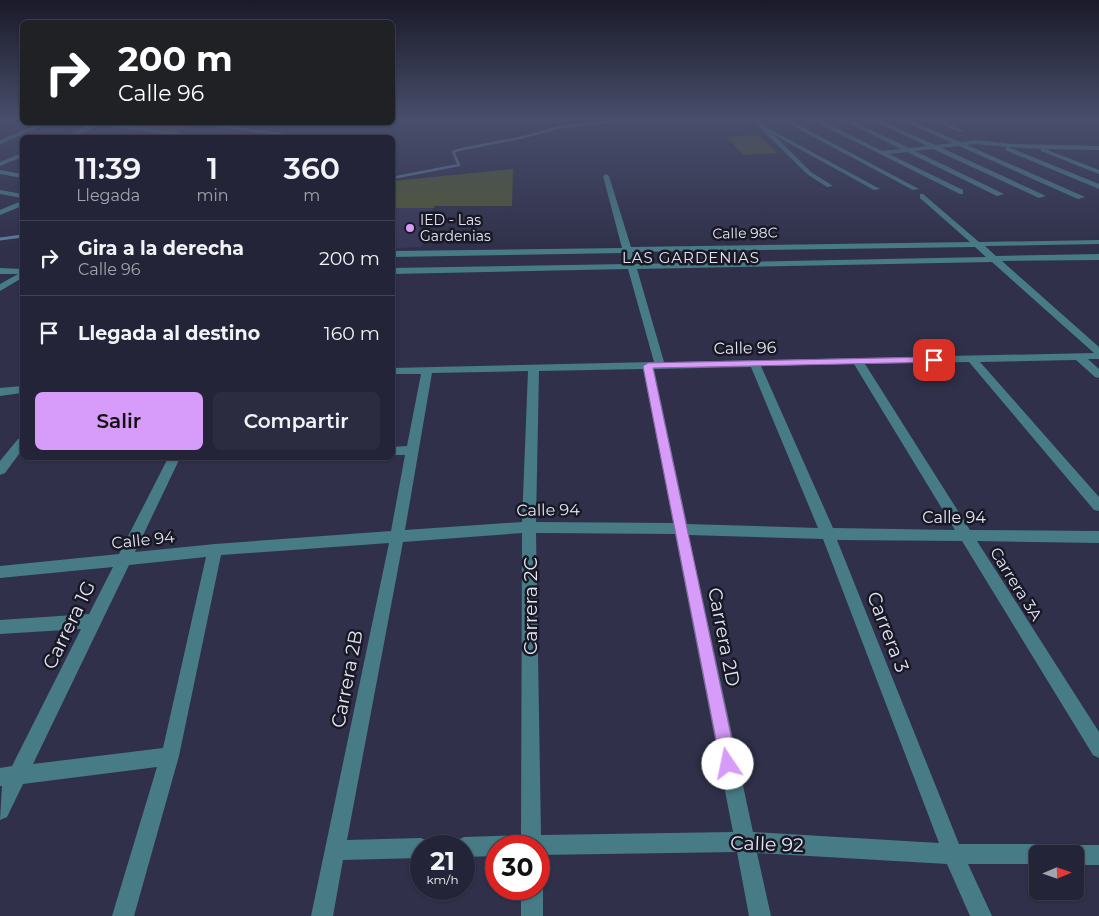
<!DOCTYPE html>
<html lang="es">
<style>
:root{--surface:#242438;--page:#2c2c40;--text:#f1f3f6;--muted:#a3a4ae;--line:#414153;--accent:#d79bf9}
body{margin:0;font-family:Montserrat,sans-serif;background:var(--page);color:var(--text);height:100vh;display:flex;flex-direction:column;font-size:19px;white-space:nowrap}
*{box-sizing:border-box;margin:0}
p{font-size:16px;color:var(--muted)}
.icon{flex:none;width:28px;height:28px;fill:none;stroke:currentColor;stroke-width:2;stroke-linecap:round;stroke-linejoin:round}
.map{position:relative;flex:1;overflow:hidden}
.details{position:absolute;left:20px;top:135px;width:375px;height:325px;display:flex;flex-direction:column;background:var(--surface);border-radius:8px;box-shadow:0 1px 4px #0004,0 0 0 1px var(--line)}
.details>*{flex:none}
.top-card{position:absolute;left:20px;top:20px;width:375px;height:105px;border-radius:8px;box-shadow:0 1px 4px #0004,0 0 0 1px var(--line);background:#202124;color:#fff;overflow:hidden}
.needle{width:32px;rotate:88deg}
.tools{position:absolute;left:1029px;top:845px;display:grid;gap:10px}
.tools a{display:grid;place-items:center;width:55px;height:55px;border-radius:8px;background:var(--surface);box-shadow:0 1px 4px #0004,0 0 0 1px var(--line);font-size:25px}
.speed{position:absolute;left:410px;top:835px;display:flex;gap:10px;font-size:25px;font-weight:700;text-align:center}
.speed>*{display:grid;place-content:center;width:65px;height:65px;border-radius:50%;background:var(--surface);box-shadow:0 1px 4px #0004,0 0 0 1px var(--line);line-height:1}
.speed small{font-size:12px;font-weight:400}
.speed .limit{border:8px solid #d22;background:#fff;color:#111}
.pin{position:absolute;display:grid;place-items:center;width:42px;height:42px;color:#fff;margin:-21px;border-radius:10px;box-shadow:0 2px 8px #0006}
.me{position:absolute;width:55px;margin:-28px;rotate:349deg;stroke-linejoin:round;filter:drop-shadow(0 0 4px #0008)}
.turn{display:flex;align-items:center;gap:18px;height:105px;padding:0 15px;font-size:22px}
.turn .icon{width:65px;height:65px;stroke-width:2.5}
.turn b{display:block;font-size:35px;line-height:42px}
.eta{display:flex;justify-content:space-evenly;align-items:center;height:85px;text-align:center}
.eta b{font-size:30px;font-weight:600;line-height:35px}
.cta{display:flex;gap:10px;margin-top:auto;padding:10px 15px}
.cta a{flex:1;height:58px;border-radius:8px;background:var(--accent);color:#111;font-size:20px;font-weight:600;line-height:58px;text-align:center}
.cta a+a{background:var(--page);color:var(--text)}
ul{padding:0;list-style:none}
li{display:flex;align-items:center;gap:15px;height:75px;padding:0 15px;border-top:1px solid var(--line)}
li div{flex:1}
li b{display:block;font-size:19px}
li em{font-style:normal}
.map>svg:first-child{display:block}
.built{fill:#383858}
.green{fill:#515830}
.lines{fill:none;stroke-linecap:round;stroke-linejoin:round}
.stream-far1{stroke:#5e789e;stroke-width:2.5}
.stream{stroke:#5e789e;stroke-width:3}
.minor{fill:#477b85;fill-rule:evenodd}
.route{fill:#d79bf9;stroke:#8c65a2}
.poi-dot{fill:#d79bf9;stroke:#191925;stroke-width:2}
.labels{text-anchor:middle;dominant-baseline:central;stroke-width:5;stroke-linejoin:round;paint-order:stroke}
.far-poi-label{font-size:14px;fill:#e2e3f4;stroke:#191925;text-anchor:start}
.far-street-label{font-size:14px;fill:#e2e3f4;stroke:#191925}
.far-neighbourhood-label{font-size:15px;letter-spacing:1px;fill:#e2e3f4;stroke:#191925}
.street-label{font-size:16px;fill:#e2e3f4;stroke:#191925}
.near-street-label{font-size:19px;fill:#e2e3f4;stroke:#191925}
</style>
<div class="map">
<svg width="1099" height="916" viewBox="0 0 1099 916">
<rect width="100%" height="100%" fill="#30304a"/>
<!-- built -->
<polygon class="built" points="392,208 433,208 422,247 393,248"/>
<!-- green -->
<g class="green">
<polygon points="165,122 191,126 178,132 111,123"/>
<polygon points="758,135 778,153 744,155 726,137"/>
<polygon points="513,169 512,206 435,206 433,208 393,208 393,181"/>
</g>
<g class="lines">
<!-- stream-far1 -->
<polyline class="stream-far1" points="392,178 459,165 453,152 458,150 524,137 560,127 635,119"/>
<!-- stream -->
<polyline class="stream" points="0,239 22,236"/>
<!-- minor -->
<g class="minor">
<polygon points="751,119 757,119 766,127 880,189 874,190 774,135 811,172 833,186 827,187 807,174"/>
<polygon points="780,119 787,119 919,189 913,190"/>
<polygon points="810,119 818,119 882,151 901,149 840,119 848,119 909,148 927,146 870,119 878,119 935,145 952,143 899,119 907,119 960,142 976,140 1012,144 1099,146 1099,150 1045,149 1099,170 1099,174 1041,151 1041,149 1008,147 1099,184 1099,189 1005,150 1007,147 976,144 967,145 1085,197 1078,199 959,146 942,148 1046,196 1039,198 933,149 915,151 1004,194 997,196 907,152 889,154 963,190 963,194 960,194"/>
<polygon points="930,119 938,119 964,131 959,132"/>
<polygon points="1090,119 1097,119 1099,125"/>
<polygon points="43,122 52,122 0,144 0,140"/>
<polygon points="94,122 109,122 211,138 191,138 99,125 71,138 62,138"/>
<polygon points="173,122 197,122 283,133 280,135"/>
<polygon points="285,122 296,122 296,123 293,125"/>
<polygon points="22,153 22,157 0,166 0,162"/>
<polygon points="0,170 22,174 22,178 0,174"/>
<path d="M 606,174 L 609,176 L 631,247 L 970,242 L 920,198 L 920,194 L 923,194 L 979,242 L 1099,240 L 1099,244 L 985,246 L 996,256 L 1099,254 L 1099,260 L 1002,261 L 1099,347 L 1099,359 L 1088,359 L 1099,369 L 1099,378 L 1095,377 L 1076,360 L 980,362 L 1099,497 L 1099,511 L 1094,510 L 969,362 L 865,364 L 970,530 L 1099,531 L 1099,543 L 977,541 L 1099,732 L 1099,758 L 1093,755 L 962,541 L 837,540 L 959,844 L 1038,844 L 1045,847 L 1048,854 L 1038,854 L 1038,864 L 968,864 L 992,916 L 970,916 L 947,864 L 757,853 L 771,916 L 749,916 L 737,852 L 539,855 L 539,846 L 496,846 L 496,856 L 464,857 L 464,846 L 454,846 L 457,840 L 464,837 L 521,835 L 522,533 L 403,542 L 347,840 L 421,838 L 428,841 L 430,846 L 421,846 L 421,858 L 343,860 L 333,916 L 311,916 L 389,543 L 221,555 L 179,756 L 134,916 L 112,916 L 157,767 L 23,784 L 7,817 L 0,820 L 2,786 L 0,786 L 0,768 L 12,766 L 81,629 L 0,634 L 0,620 L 89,614 L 113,567 L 0,578 L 0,566 L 119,554 L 168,458 L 180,458 L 135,552 L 215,544 L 391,531 L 405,455 L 392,455 L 392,447 L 407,446 L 421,374 L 392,374 L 392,368 L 654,362 L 628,269 L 392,274 L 392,268 L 627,264 L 624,253 L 392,257 L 392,251 L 622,248 L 603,176 ZM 975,247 L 986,257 L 635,264 L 632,252 ZM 992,262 L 1094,353 L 664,362 L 637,269 ZM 854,364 L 955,530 L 833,528 L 761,366 ZM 751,367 L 818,528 L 687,524 L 654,369 ZM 643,369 L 673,523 L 536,522 L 539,371 ZM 528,371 L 522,522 L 405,530 L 432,373 ZM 536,533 L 675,534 L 733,832 L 541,835 ZM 689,535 L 823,539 L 939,843 L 753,832 ZM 206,557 L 163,748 L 33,764 L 129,565 Z"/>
<polygon points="0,190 22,194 22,198 0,194"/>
<polygon points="19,202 22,202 22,206 0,215 0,210"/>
<polygon points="0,268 22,269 22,278 0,291 0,284 18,274 0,274"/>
<polygon points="22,386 22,393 0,396 0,388"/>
<polygon points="22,438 22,450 5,473 0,475 0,461 18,439"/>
<polygon points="1075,845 1099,845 1099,865 1075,865 1075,854 1065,854 1068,848"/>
<polygon points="539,881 543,889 543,916 521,916 521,889 539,889"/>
</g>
</g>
<!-- sky -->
<linearGradient id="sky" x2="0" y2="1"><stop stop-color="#1a1a29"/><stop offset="0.48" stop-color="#484e6b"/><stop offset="1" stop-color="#484e6b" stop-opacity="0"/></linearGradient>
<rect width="1099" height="247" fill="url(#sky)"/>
<!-- route -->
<polygon class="route" points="934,357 937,358 937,362 653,368 737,764 735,770 728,772 722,770 643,366 648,363"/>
<!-- markers -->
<circle class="poi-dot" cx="410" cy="228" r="5"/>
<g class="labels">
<!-- far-poi labels -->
<g class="far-poi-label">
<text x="420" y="220">IED - Las<tspan x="420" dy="16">Gardenias</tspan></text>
</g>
<!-- far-street labels -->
<g class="far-street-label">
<text transform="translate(745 233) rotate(-1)">Calle 98C</text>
</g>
<!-- far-neighbourhood labels -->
<g class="far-neighbourhood-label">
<text x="691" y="257">LAS GARDENIAS</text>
</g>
<!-- street labels -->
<g class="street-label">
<text transform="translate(745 348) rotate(-1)">Calle 96</text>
<text transform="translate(548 510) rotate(-1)">Calle 94</text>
<text x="954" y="517">Calle 94</text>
<text transform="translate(143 540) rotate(-6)">Calle 94</text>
<text transform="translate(1016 584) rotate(58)">Carrera 3A</text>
</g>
<!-- near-street labels -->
<g class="near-street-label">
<text transform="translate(530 606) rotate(-90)">Carrera 2C</text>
<text transform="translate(69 625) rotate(-64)">Carrera 1G</text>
<text transform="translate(888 632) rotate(69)">Carrera 3</text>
<text transform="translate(724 637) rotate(79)">Carrera 2D</text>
<text transform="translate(347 679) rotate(-79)">Carrera 2B</text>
<text transform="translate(767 844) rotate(2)">Calle 92</text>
</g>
</g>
</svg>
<div class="tools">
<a><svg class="needle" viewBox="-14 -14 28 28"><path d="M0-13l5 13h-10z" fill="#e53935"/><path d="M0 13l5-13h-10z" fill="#a3a4ae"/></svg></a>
</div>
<div class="speed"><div>21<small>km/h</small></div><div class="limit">30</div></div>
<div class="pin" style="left:934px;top:360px;background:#d93025"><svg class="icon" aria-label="arrive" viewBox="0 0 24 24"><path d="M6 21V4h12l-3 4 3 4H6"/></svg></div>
<svg class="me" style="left:728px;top:764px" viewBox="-20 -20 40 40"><circle r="19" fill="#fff"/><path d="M0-13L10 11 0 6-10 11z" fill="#d79bf9"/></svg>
<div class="top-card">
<div class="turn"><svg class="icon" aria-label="right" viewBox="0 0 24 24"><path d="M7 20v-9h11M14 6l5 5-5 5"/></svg><div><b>200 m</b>Calle 96</div></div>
</div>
<section class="details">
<div class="eta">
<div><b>11:39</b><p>Llegada</p></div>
<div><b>1</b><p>min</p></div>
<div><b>360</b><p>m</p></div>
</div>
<ul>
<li><svg class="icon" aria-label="right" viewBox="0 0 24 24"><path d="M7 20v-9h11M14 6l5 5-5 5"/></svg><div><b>Gira a la derecha</b><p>Calle 96</p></div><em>200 m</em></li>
<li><svg class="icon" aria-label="arrive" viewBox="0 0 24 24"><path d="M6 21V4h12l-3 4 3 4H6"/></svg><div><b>Llegada al destino</b></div><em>160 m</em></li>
</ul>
<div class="cta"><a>Salir</a><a>Compartir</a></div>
</section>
</div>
